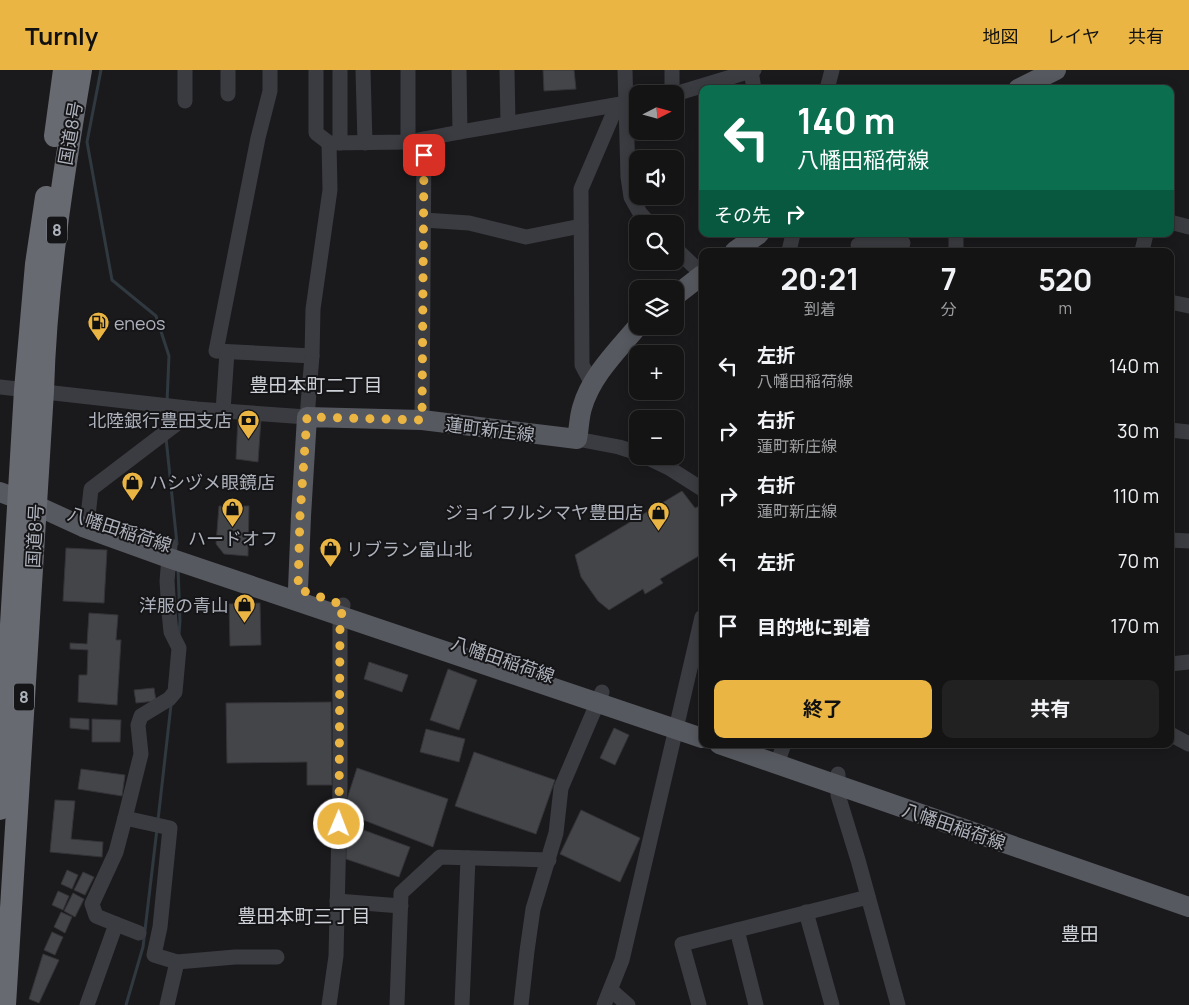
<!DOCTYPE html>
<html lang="ja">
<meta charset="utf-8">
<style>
:root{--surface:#141415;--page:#212122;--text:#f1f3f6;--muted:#9d9ea0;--line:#333334;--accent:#ebb544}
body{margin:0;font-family:Manrope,"Noto Sans JP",sans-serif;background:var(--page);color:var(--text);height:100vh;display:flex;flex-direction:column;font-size:19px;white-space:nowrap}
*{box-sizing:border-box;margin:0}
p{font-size:16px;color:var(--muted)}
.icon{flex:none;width:28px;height:28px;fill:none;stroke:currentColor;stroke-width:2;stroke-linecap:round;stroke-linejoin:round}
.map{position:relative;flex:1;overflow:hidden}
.sheet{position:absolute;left:699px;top:178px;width:475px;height:500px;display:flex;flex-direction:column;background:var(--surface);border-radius:10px;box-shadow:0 2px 12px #0003,0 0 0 1px var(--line)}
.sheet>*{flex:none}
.guide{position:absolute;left:699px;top:15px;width:475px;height:152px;border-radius:10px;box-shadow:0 2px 12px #0003,0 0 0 1px var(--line);background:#0b6e4f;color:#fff;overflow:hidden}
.needle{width:32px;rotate:84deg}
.controls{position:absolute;left:629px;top:15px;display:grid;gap:10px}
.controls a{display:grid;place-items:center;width:55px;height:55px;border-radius:10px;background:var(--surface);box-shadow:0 2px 12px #0003,0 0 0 1px var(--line);font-size:25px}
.pin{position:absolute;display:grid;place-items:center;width:42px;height:42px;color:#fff;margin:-21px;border-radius:10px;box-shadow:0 2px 8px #0006}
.me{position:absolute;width:55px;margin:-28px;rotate:1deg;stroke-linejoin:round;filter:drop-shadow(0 0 4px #0008)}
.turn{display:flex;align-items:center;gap:18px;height:105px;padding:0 15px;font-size:22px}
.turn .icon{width:65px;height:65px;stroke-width:2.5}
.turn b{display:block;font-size:35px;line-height:42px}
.then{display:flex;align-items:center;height:48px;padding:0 15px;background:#0003;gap:10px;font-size:19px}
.eta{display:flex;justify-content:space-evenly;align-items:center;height:85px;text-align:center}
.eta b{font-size:30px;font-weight:700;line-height:35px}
.button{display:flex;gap:10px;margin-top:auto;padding:10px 15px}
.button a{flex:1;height:58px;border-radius:10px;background:var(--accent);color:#111;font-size:20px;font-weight:700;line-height:58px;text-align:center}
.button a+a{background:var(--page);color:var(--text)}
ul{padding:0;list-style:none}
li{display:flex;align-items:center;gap:15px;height:65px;padding:0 15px}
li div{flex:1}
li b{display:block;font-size:19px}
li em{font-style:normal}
header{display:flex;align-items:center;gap:30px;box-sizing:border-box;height:70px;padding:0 25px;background:var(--accent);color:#111}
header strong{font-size:24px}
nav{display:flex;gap:28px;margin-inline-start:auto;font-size:18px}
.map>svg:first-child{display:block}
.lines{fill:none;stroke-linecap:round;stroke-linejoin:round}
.stream{stroke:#303940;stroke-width:3}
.building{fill:#444549;stroke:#343438}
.minor{stroke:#3b3c41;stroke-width:15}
.major{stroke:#575960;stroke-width:20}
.highway{stroke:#686a72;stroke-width:22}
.route{stroke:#ebb544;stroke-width:9;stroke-dasharray:0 16.2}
.labels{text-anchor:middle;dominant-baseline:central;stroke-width:4;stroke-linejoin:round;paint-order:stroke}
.shield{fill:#151517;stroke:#7f828a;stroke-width:1}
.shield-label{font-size:16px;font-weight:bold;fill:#adb1bb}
.street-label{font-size:18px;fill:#adb1bb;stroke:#151517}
.poi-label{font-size:18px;fill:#adb1bb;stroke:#151517;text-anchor:start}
.neighbourhood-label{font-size:19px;fill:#ced1d7;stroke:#151517}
</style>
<header>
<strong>Turnly</strong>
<nav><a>地図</a><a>レイヤ</a><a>共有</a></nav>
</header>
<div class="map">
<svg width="1189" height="935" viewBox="0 0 1189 935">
<rect width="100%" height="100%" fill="#1a1a1c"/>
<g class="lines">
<!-- stream -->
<g class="stream">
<polyline points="101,0 87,72 112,210 156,246 169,286 167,332"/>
<polyline points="166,355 167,341"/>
<polyline points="166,368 177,474"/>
<polyline points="178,498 180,551 179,564"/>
<polyline points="158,750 171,635"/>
<polyline points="126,935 143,877 157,759"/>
</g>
</g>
<!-- building -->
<g class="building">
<polygon points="543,0 574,0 576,19 544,21"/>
<polygon points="238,347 261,349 258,392 236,389"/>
<polygon points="682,421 695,438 702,435 702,484 660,509 663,513 645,524 643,519 609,540 598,531 581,507 575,485"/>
<polygon points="219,436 249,436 248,486 224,484 216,474"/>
<polygon points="66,478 107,480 104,533 63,531"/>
<polygon points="260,533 261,575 230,576 229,534"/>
<polygon points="89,543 118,545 116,570 121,570 117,635 78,632 79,605 87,605 88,580 70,579 70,573 87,574"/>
<polygon points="369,592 408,605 402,622 364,609"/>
<polygon points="448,599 477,610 459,660 430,650"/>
<polygon points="154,618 156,631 136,633 134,620"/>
<polygon points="331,632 332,715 307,715 307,692 227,693 226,633"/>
<polygon points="70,648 89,649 89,660 70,658"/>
<polygon points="92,649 121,650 120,672 92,672"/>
<polygon points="614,658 629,665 615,695 600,688"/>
<polygon points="426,659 465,669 459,692 420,682"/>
<polygon points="474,682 555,710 536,764 455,736"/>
<polygon points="357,698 448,729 433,777 348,744 347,729"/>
<polygon points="81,699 125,705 122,726 78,719"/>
<polygon points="55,730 75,731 71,769 103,772 102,787 50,782"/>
<polygon points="581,740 640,768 620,812 560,784"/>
<polygon points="347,754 410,777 399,807 346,789"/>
<polygon points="67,800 78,805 72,819 61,814"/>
<polygon points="83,802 94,807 85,825 74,820"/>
<polygon points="58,821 69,826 63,840 52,835"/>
<polygon points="73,823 84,829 75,847 64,841"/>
<polygon points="61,842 72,847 65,863 54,857"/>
<polygon points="52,862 63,867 55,885 44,880"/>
<polygon points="43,884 59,890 39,933 29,929"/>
</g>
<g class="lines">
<!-- minor -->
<g class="minor">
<polyline points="185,0 185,31"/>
<polyline points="228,0 228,24"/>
<polyline points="270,0 270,21 258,68 216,281 312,286"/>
<polyline points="316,0 316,63 329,73 408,72 460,62 638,31"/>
<polyline points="340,0 340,73"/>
<polyline points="363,0 365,73"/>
<polyline points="408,0 408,72"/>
<polyline points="459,0 460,62"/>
<polyline points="507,0 508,53"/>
<polyline points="625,0 628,107 631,127 640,143 650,154"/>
<polyline points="672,0 672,24"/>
<polyline points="751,1 754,19"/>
<polyline points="827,19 832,0"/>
<polyline points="675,24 754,0"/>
<polyline points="424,150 469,153 526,167 581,156"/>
<polyline points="1170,152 1189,157"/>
<polyline points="956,164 956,181"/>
<polyline points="858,175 903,173"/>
<polyline points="675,178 702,204"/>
<polyline points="789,181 793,164"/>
<polyline points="1142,181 1146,164"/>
<polyline points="1170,232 1189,236"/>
<polyline points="592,314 582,295 581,119 617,35"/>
<polyline points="0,317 196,339 307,347 312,286 313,239 330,120 329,73"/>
<polyline points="223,341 227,282"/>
<polyline points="422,350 424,69"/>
<polyline points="1170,360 1189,362"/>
<polyline points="577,369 619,377 638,383"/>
<polyline points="644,386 669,398 702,419"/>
<polyline points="88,446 91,419 196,339"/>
<polyline points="1170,470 1189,471"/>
<polyline points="1170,594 1189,592"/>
<polyline points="1170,664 1189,674"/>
<polyline points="777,694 784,674"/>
<polyline points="838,704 838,725 858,790 898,935"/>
<polyline points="125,748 170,758 160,857 154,885 177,892 167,935"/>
<polyline points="337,831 401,836"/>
<polyline points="806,842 832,935"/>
<polyline points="116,854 139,863"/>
<polyline points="737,860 756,935"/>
<polyline points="177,892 235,887 277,887"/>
<polyline points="611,920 628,935"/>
<polyline points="87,935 116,854 96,846 92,834 116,782 125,748 141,684 138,655 141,646 169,629 175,622 179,578 171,562 169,542 167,511 170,475"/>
<polyline points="329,935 336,886 340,715 340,554 343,535"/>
<polyline points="397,935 401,823 440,787 549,790"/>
<polyline points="462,935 468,788"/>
<polyline points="521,935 527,881 533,839 556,763 561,718 602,622"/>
<polyline points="604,935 622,890 702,547"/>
<polyline points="699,935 682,874 868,827"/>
</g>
<!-- major -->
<g class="major">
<polyline points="1018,19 1056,0"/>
<polyline points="735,181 759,164"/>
<polyline points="675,226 702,205"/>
<polyline points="0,422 35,435 83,457 169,488 702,668"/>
<path d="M 295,530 L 298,519 L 301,446 L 307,347 L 422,350 L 577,369 C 579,359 579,348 582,338 C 591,306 617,281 638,256"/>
<polyline points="719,674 1189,837"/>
</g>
<!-- highway -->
<g class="highway">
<polyline points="55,66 64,0"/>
<polyline points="0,739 25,320 36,194 46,127"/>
<path d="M 5,935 L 43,321 C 46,214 63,106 81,0"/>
</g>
</g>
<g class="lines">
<!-- route -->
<polyline class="route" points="339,754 340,554 343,535 298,519 300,446 307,347 422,350 424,85"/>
</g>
<!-- icons -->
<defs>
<symbol id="fuel-pin" viewBox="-11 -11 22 30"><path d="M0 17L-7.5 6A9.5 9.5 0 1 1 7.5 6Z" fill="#ebb544" stroke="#151517"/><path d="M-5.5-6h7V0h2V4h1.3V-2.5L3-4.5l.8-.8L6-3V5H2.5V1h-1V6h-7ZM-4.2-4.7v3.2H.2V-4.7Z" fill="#111"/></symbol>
<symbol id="bank-pin" viewBox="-11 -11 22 30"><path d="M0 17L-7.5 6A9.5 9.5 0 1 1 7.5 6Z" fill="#ebb544" stroke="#151517"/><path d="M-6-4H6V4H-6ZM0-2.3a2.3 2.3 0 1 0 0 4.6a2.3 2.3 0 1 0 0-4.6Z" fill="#111"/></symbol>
<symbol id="shop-pin" viewBox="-11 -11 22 30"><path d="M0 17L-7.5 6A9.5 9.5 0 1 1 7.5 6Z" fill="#ebb544" stroke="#151517"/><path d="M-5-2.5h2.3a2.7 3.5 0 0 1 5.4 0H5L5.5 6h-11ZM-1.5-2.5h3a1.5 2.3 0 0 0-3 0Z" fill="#111"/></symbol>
</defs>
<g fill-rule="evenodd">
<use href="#fuel-pin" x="86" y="240" width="25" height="34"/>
<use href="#bank-pin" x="236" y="338" width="25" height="34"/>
<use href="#shop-pin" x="120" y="400" width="25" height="34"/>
<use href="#shop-pin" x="220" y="426" width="25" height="34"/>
<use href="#shop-pin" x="646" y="430" width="25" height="34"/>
<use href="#shop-pin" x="318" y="466" width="25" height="34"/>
<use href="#shop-pin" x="232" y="522" width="25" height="34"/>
</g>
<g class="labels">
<!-- shield labels -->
<g class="shield">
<rect x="47" y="146.5" width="20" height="27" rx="4"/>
<rect x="14" y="613.5" width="20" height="27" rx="4"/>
</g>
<g class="shield-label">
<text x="57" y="160">8</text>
<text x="24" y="627">8</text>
</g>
<!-- street labels -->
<g class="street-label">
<text transform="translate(70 63) rotate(-80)">国道8号</text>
<text transform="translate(490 359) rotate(7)">蓮町新庄線</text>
<text transform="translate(120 459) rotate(18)">八幡田稲荷線</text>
<text transform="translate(34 466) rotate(-87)">国道8号</text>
<text transform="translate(503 589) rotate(19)">八幡田稲荷線</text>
<text transform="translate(954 756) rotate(19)">八幡田稲荷線</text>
</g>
<!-- poi labels -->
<g class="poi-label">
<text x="114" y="253">eneos</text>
<text x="232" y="350" text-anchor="end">北陸銀行豊田支店</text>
<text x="149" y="412">ハシヅメ眼鏡店</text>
<text x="643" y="442" text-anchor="end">ジョイフルシマヤ豊田店</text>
<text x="233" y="468" text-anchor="middle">ハードオフ</text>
<text x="346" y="479">リブラン富山北</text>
<text x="229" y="535" text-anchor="end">洋服の青山</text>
</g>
<!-- neighbourhood labels -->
<g class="neighbourhood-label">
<text x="316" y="315">豊田本町二丁目</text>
<text x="304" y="846">豊田本町三丁目</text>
<text x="1080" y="864">豊田</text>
</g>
</g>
</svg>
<div class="controls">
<a><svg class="needle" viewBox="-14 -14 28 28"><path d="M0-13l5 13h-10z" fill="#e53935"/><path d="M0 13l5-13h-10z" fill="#9d9ea0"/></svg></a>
<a><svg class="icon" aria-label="sound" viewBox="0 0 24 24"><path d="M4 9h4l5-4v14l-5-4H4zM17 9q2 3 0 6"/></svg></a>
<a><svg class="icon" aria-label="search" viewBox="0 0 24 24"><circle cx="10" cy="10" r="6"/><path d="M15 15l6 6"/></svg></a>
<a><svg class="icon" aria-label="layers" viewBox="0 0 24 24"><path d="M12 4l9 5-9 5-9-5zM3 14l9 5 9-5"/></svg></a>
<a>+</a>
<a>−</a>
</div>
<div class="pin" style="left:424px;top:85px;background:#d93025"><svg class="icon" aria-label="arrive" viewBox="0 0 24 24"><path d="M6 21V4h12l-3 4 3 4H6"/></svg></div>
<svg class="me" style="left:339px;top:754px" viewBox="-20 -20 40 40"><circle r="17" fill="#ebb544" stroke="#fff" stroke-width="3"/><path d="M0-11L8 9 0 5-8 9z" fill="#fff"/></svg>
<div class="guide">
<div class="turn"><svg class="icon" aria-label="left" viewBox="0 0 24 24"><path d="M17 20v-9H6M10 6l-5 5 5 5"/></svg><div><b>140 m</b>八幡田稲荷線</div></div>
<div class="then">その先<svg class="icon" aria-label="right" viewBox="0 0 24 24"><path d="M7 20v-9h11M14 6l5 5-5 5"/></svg></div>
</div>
<section class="sheet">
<div class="eta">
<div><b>20:21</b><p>到着</p></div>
<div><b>7</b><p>分</p></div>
<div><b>520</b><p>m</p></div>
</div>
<ul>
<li><svg class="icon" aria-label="left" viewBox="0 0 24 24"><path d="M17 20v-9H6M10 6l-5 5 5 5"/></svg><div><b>左折</b><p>八幡田稲荷線</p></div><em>140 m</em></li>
<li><svg class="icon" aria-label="right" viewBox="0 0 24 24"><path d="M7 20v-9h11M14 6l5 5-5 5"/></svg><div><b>右折</b><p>蓮町新庄線</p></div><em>30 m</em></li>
<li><svg class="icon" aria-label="right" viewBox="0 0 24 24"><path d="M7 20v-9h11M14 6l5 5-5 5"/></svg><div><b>右折</b><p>蓮町新庄線</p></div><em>110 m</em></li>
<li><svg class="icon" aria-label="left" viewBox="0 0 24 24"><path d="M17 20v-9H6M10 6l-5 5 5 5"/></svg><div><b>左折</b></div><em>70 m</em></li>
<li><svg class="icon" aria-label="arrive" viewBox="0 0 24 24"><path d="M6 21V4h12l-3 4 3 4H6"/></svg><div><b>目的地に到着</b></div><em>170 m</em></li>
</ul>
<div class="button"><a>終了</a><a>共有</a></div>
</section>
</div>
